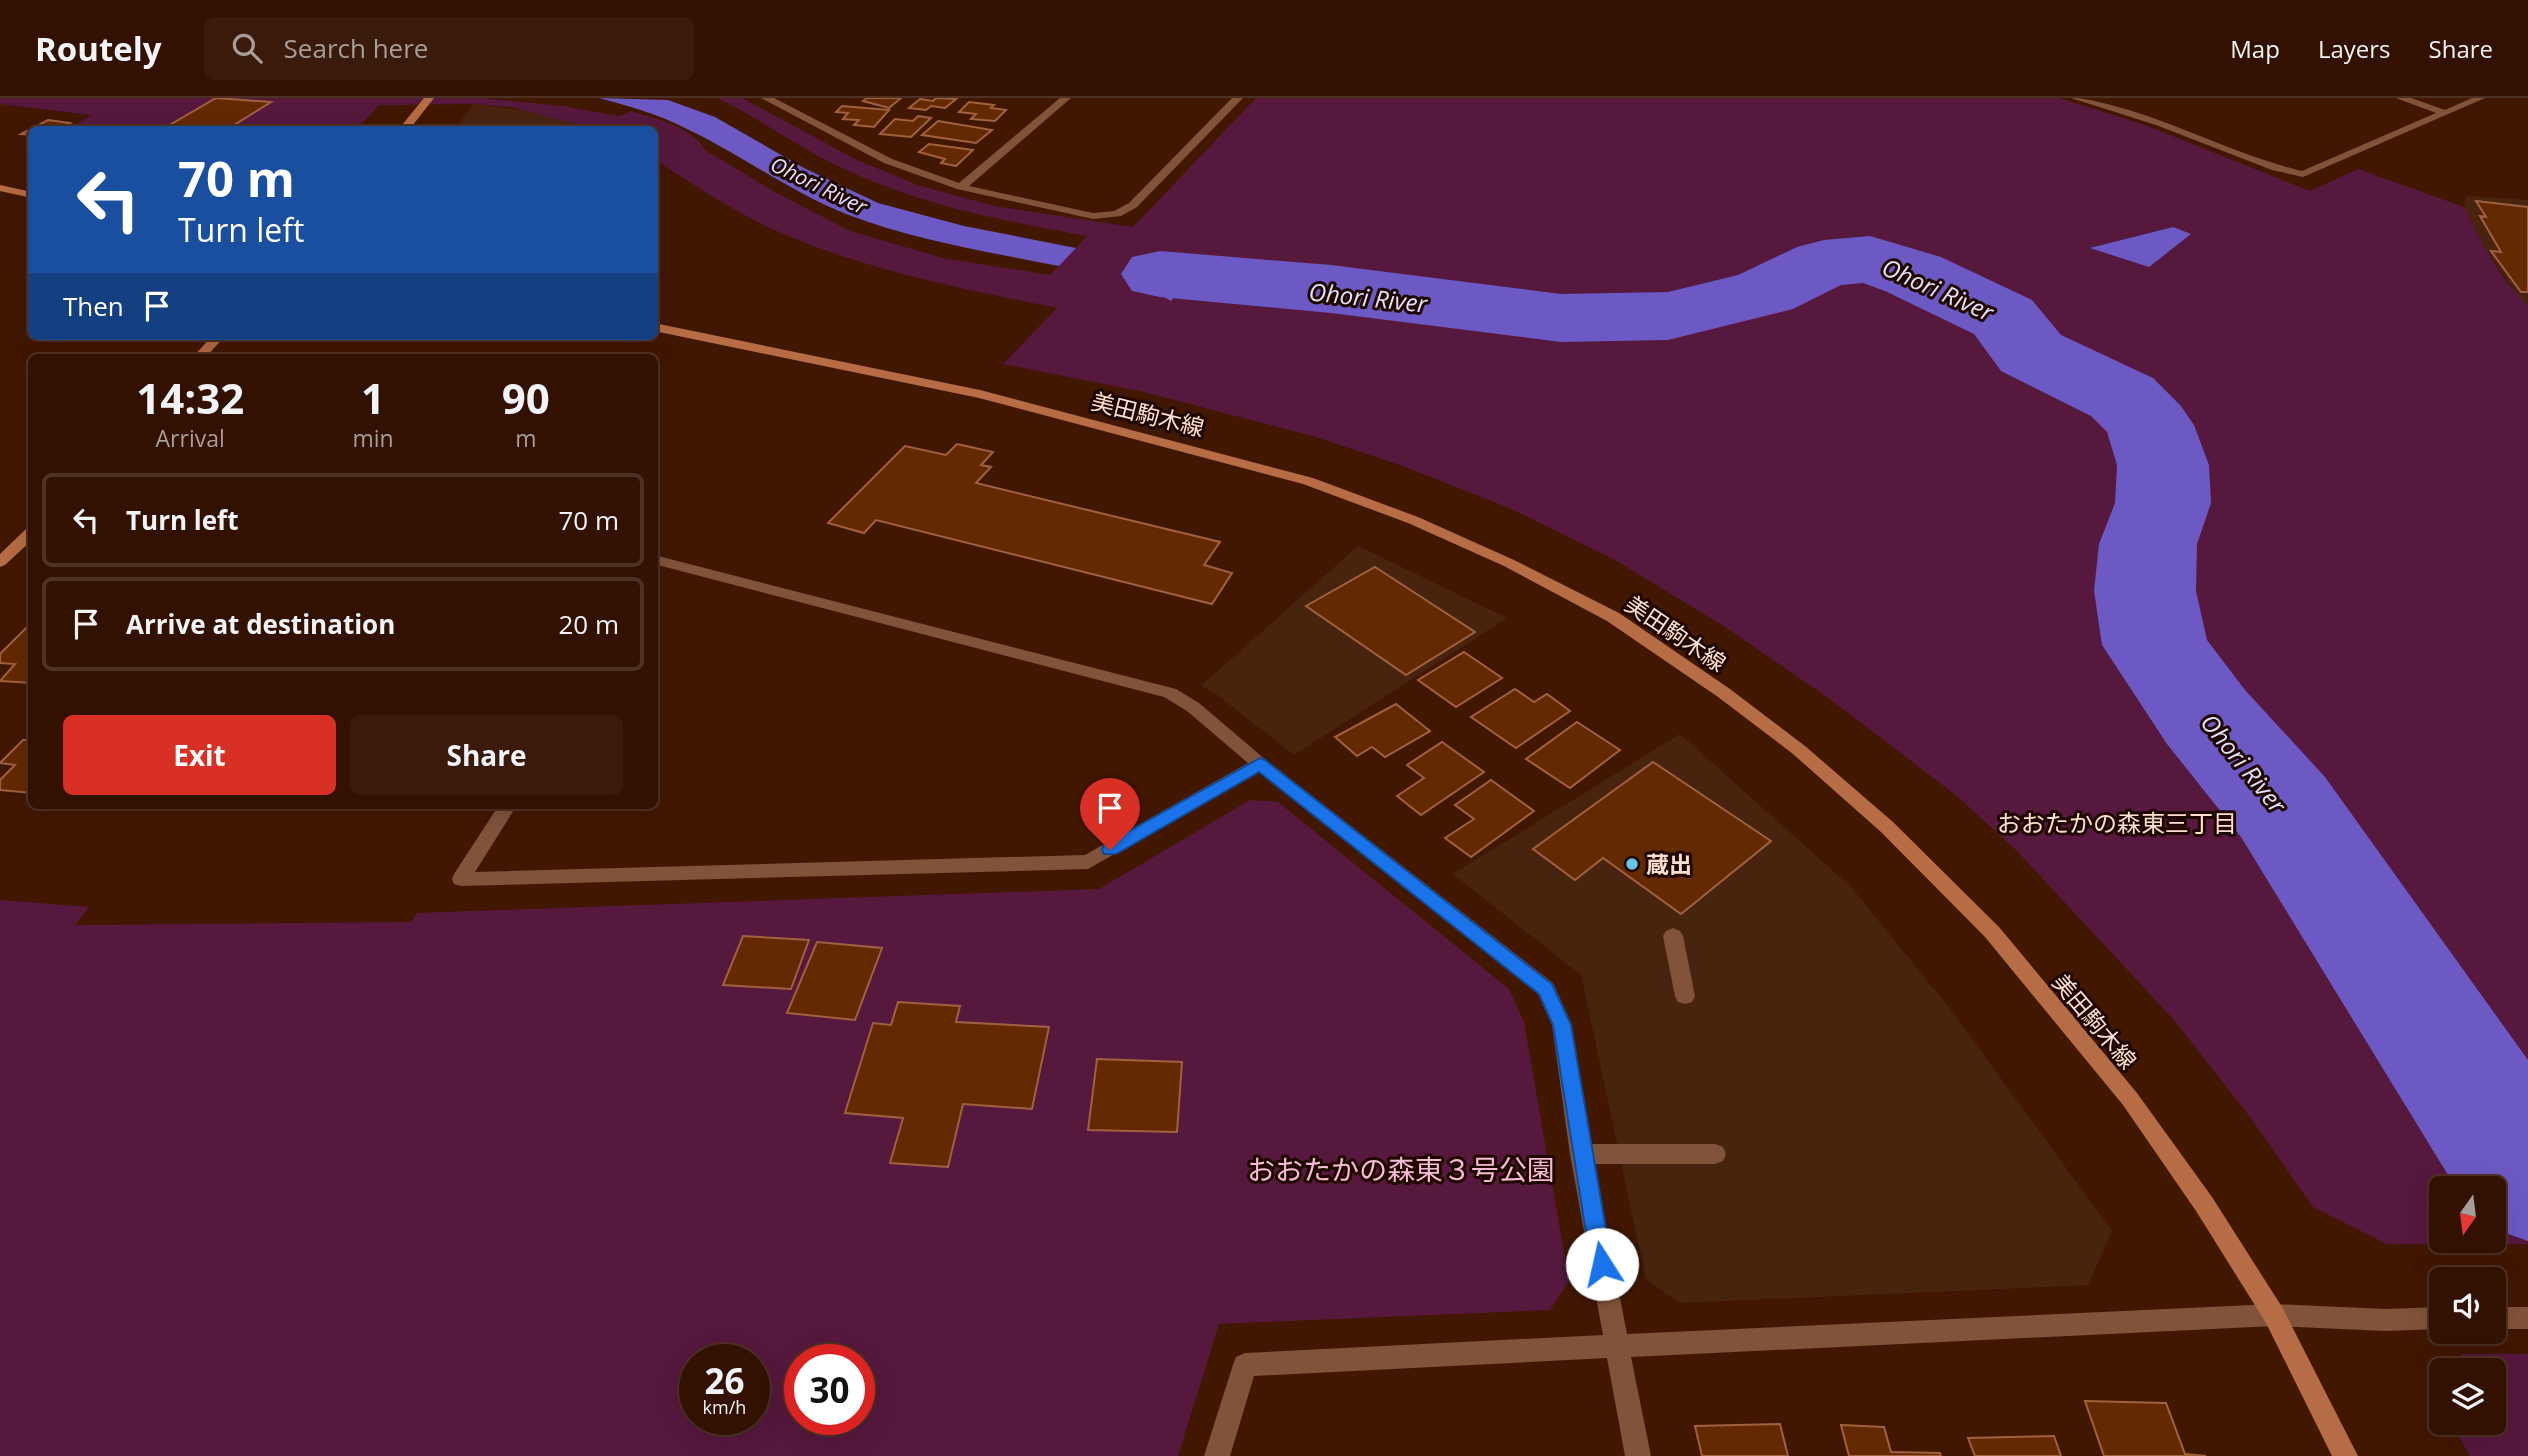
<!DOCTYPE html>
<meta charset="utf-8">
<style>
:root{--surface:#321100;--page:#3a1a0a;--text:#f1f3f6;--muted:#a89d99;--line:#4d3122;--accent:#d93025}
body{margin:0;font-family:"Open Sans","Noto Sans JP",sans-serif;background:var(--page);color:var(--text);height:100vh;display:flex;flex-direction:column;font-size:26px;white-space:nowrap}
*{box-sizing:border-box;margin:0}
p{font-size:23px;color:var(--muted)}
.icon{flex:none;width:38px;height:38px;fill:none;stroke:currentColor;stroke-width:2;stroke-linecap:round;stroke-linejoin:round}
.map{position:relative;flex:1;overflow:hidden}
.drawer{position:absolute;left:28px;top:256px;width:630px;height:455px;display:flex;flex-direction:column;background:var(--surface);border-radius:10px;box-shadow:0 7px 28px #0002,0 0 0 2px var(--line)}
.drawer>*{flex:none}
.guide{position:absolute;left:28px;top:28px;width:630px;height:214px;border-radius:10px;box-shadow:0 7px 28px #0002,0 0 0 2px var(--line);background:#1a4fa0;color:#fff;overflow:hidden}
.needle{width:46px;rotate:194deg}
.tools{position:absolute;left:2429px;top:1078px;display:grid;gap:14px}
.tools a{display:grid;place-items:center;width:77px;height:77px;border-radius:10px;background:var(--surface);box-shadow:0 7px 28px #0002,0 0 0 2px var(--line);font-size:35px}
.speed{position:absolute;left:679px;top:1246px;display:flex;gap:14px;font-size:35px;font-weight:700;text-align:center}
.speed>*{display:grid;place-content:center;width:91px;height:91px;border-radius:50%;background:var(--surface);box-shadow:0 7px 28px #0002,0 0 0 2px var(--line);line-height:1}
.speed small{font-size:18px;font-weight:400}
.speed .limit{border:10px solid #d22;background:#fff;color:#111}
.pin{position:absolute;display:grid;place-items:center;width:60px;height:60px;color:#fff;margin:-72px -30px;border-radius:50% 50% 50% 0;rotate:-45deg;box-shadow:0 0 7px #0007}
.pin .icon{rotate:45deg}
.me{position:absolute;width:77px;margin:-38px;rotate:350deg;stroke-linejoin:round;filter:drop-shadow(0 0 5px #0008)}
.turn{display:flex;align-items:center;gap:24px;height:147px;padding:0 35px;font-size:32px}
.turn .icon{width:91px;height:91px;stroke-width:2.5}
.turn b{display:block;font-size:49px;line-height:60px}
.then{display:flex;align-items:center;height:66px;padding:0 35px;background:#0003;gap:14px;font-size:26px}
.eta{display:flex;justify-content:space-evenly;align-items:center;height:119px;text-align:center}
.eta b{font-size:42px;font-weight:700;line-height:49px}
.cta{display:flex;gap:14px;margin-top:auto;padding:14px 35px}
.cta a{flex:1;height:80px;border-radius:10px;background:var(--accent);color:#fff;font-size:28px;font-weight:700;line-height:80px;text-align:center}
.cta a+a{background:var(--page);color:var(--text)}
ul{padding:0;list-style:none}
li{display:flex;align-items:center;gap:21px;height:94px;margin:0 14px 10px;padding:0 21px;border:4px solid var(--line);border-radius:10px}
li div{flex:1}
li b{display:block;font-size:26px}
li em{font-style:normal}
header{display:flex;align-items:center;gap:42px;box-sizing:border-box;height:98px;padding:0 35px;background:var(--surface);border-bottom:2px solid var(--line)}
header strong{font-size:33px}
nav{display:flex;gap:38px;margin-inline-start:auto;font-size:24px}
.search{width:490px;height:63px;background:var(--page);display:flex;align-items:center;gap:18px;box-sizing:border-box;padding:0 24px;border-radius:10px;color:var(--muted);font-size:26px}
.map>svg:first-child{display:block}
.built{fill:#48240f}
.green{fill:#56183d;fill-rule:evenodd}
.water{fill:#6c59c4}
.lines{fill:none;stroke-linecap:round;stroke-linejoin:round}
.river{fill:#6c59c4;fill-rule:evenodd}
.building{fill:#632901;stroke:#a1613f;stroke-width:2}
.lane{fill:#82533b;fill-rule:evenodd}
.street{fill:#82533b;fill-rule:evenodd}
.secondary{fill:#b66c44;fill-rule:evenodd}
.route{fill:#1a73e8;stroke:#114b97;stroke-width:2}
.poi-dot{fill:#64c5ee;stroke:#1f0700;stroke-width:2.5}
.labels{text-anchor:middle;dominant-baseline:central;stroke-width:6;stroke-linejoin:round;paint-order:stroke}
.far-water-label{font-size:21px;font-style:italic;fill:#e2e1fd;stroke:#1f0700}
.street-label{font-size:23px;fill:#fee0d1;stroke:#1f0700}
.poi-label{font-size:23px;font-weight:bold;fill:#fee0d1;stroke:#1f0700;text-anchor:start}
.water-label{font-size:24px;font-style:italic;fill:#e2e1fd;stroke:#1f0700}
.neighbourhood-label{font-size:24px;fill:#fee0d1;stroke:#1f0700}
.near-park-label{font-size:28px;fill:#f4bad6;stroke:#1f0700}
</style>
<header>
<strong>Routely</strong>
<div class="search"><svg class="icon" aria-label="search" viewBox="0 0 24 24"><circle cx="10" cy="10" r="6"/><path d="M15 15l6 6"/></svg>Search here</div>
<nav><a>Map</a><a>Layers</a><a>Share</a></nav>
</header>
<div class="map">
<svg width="2528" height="1358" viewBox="0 0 2528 1358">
<rect width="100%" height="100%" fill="#421700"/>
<!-- built -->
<g class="built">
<polygon points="473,6 540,14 595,31 454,32"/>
<polygon points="2471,98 2528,102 2528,207 2518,198 2488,154 2464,109 2466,99"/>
<polygon points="1358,448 1507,520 1294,657 1215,595 1201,588"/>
<polygon points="1680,636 1851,789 1951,912 2112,1133 2088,1187 1679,1205 1646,1181 1581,877 1453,776"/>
</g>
<!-- green -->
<g class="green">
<path d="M 0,0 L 480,0 L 563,8 L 619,18 L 631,13 C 653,20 694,29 705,52 L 773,93 L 850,133 L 943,160 L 1050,177 L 1087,138 C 999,122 914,106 834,66 C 793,46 757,19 717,0 L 742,0 L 857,62 L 918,87 L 994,108 L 1133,129 L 1256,0 L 2059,0 L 2145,27 L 2310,93 L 2358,71 L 2464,109 C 2482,143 2499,181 2528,207 L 2528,1146 L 2387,1146 L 2313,1109 L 2250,1019 L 2174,922 L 2017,753 L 1957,698 L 1831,602 L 1727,530 L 1615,462 L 1507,409 L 1403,368 L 1316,339 L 1144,294 L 1003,266 L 1057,210 C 965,191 872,174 784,136 C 738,117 697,88 655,62 L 654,32 L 595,31 L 511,9 L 473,6 L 379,7 L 357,31 L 67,32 L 91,17 L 0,6 ZM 2441,1090 L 2494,1090 L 2494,1143 L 2441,1143 Z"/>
<path d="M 1250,702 L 1278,704 L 1509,891 L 1524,924 L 1569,1183 L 1550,1212 L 1219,1226 L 1178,1358 L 0,1358 L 0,802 L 89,809 L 75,827 L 411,824 L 417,815 L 1099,791 ZM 695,1262 L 754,1262 L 754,1321 L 695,1321 ZM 800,1262 L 859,1262 L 859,1321 L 800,1321 Z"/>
<polygon points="2462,1256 2528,1256 2528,1358 2470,1358 2451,1325 2494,1325 2494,1272 2455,1272"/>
</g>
<!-- water -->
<g class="water">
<path d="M 599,0 L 668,2 L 715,19 L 804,70 L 878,105 L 964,128 L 1076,150 L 1059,168 C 988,154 914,142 846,116 C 789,93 740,56 685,30 C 658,16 628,8 599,0 Z"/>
<polygon points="2173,129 2191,136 2149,169 2090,150"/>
<polygon points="1204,163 1171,203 1145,187 1162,166"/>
<polygon points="2352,758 2528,1026 2528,1135 2426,975 2409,958 2327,828"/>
</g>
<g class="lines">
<!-- river -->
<polygon class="river" points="1870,138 1941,159 2032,202 2061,237 2153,280 2181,308 2194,327 2209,367 2211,405 2197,446 2196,493 2207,542 2245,592 2325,679 2528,962 2528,1143 2494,1131 2494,1090 2456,1090 2241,739 2167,646 2102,547 2094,493 2099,446 2115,405 2117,367 2107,334 2091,318 2001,273 1974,236 1885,193 1863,185 1841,187 1793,211 1668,242 1561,244 1331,215 1160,199 1132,193 1121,176 1132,159 1160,153 1331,167 1561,196 1668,194 1738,177 1797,149 1824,142"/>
</g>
<!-- building -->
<g class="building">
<polygon points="216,0 271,4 226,32 168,28"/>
<polygon points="867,0 901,0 889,10 863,3"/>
<polygon points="936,0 956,1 945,10 931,8 926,12 909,10 920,1 933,3"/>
<polygon points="969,4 994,7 991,10 1006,12 995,23 971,21 976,16 959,14"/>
<polygon points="842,8 889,12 874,29 854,27 859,22 843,21 848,15 836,14"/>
<polygon points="918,18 931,20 911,39 880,36 895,21 913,23"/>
<polygon points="48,22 70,25 57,32 32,32 32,37 21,36"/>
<polygon points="938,23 992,32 976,45 922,37"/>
<polygon points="929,46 973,52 956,68 941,65 945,61 919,54"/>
<polygon points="2476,103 2528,109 2528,194 2521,194 2491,153 2501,154 2480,118 2486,119"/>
<polygon points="957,346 993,354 981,367 991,369 976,385 1220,444 1204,467 1232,475 1212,506 876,422 864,435 828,425 905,348 946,357"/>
<polygon points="1375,469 1475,534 1406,577 1306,508"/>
<polygon points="30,526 32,585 0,583 15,566 0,565 0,556"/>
<polygon points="1464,554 1502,580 1456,609 1418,582"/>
<polygon points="1515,591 1534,604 1547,596 1570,613 1516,650 1471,619"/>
<polygon points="1396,606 1430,633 1385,659 1372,649 1357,658 1335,639"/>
<polygon points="1577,624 1620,652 1570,690 1526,661"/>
<polygon points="23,642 32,642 32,695 0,692 0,682 15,667 0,665"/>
<polygon points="1442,644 1484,674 1421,717 1397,698 1424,680 1407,667"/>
<polygon points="1653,664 1771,743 1681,816 1603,760 1575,782 1533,751"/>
<polygon points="1491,682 1534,713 1471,759 1445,740 1474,721 1455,707"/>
<polygon points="743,838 809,842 791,891 723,887"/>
<polygon points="817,844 882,850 855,922 787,915"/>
<polygon points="898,904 960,908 956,924 1049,929 1032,1011 963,1006 948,1069 890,1065 903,1020 845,1015 873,925 891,927"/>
<polygon points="1097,961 1182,964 1177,1034 1088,1032"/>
<polygon points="2085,1303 2166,1305 2185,1356 2206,1358 2104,1358"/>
<polygon points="1780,1326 1788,1358 1702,1358 1695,1328"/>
<polygon points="1841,1327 1884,1329 1891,1354 1940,1355 1941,1358 1849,1358"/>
<polygon points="2054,1338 2061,1358 1975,1358 1968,1340"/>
</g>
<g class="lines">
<!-- lane -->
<g class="lane">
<polygon points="1673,830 1680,833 1683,838 1695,898 1692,904 1685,906 1678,904 1675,898 1663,838 1666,833"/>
<polygon points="1581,1046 1715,1046 1723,1049 1726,1056 1723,1063 1715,1066 1581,1066 1573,1063 1570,1056 1573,1049"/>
</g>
<!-- street -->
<g class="street">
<polygon points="761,0 774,0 892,61 959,85 1060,0 1071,0 969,88 1093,115 1114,113 1129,105 1232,0 1243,0 1137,109 1121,118 1093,121 957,91 884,65"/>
<path d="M 2071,0 C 2091,0 2109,7 2129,12 C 2187,30 2243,59 2302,73 L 2436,15 L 2396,0 L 2411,0 L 2445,12 L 2472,0 L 2485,0 L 2303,79 L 2272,72 L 2156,27 Z"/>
<polygon points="654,457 1176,591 1199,605 1266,662 1553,885 1572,927 1592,1056 1627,1236 2274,1206 2385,1211 2441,1209 2441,1231 2385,1233 2274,1228 1631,1259 1651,1358 1625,1358 1607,1260 1254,1278 1230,1358 1204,1358 1233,1267 1236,1259 1245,1255 1603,1237 1570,1056 1552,927 1538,896 1259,674 1088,771 461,788 454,786 452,781 454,776 499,707 517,707 475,774 1085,757 1248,665 1187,613 1164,599 654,466"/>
<rect x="2494" y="1209" width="34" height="22"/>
</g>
<!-- secondary -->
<g class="secondary">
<polygon points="424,0 434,0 409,32 398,32"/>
<polygon points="0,87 32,94 32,100 0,93"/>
<polygon points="654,225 980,292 1313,380 1418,419 1514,462 1619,515 1730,591 1805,648 1893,724 1999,829 2137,995 2212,1099 2282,1209 2358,1358 2332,1358 2266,1225 2196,1113 2123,1007 1985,839 1881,734 1793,656 1718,599 1607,523 1504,468 1408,425 1303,386 979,300 654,233"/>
<polygon points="212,238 225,238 206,259 193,259"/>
<polygon points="32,429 32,442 5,467 0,469 0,456 27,430"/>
</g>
</g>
<!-- route -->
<polygon class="route" points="1260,660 1265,662 1552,886 1571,927 1612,1166 1609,1173 1602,1175 1594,1173 1591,1166 1553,927 1539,896 1259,674 1116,756 1104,756 1102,752 1104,747"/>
<!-- markers -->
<circle class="poi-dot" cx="1632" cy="766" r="7"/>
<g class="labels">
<!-- far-water labels -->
<g class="far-water-label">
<text transform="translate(819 87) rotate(26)">Ohori River</text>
</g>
<!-- street labels -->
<g class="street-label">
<text transform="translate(1148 316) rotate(14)">美田駒木線</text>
<text transform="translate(1676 535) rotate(34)">美田駒木線</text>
<text transform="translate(2095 923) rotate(50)">美田駒木線</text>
</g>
<!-- poi labels -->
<g class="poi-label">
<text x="1646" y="766">蔵出</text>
</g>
<!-- water labels -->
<g class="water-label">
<text transform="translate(1938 191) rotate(24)">Ohori River</text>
<text transform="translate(1368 199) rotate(6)">Ohori River</text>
<text transform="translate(2244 665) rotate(51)">Ohori River</text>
</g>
<!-- neighbourhood labels -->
<g class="neighbourhood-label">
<text x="2117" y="724">おおたかの森東三丁目</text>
</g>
<!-- near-park labels -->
<g class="near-park-label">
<text x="1401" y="1071">おおたかの森東３号公園</text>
</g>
</g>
</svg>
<div class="tools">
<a><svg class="needle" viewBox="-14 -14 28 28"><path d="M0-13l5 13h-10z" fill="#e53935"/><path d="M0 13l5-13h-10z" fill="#a89d99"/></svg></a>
<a><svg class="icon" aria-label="sound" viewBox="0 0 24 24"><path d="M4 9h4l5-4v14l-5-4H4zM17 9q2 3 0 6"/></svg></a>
<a><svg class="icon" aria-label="layers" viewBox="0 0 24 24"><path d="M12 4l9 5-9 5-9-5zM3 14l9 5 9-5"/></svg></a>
</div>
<div class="speed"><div>26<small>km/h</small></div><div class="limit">30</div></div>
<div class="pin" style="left:1110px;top:752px;background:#d93025"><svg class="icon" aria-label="arrive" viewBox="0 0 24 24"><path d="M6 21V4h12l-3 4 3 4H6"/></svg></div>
<svg class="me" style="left:1602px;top:1166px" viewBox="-20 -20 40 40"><circle r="19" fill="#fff"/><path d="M0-13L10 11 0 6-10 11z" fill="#1a73e8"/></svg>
<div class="guide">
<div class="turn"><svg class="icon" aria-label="left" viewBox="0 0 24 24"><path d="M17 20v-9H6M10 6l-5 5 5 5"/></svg><div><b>70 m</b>Turn left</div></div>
<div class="then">Then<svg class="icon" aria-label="arrive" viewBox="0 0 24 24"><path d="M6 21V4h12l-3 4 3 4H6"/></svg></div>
</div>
<section class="drawer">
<div class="eta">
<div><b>14:32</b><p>Arrival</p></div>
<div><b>1</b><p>min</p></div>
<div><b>90</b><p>m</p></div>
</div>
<ul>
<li><svg class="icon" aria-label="left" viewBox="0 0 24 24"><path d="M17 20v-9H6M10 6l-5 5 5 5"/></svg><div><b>Turn left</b></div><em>70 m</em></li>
<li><svg class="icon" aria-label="arrive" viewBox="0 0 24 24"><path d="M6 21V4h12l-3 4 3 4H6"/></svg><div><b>Arrive at destination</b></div><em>20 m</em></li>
</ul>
<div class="cta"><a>Exit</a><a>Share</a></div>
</section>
</div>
